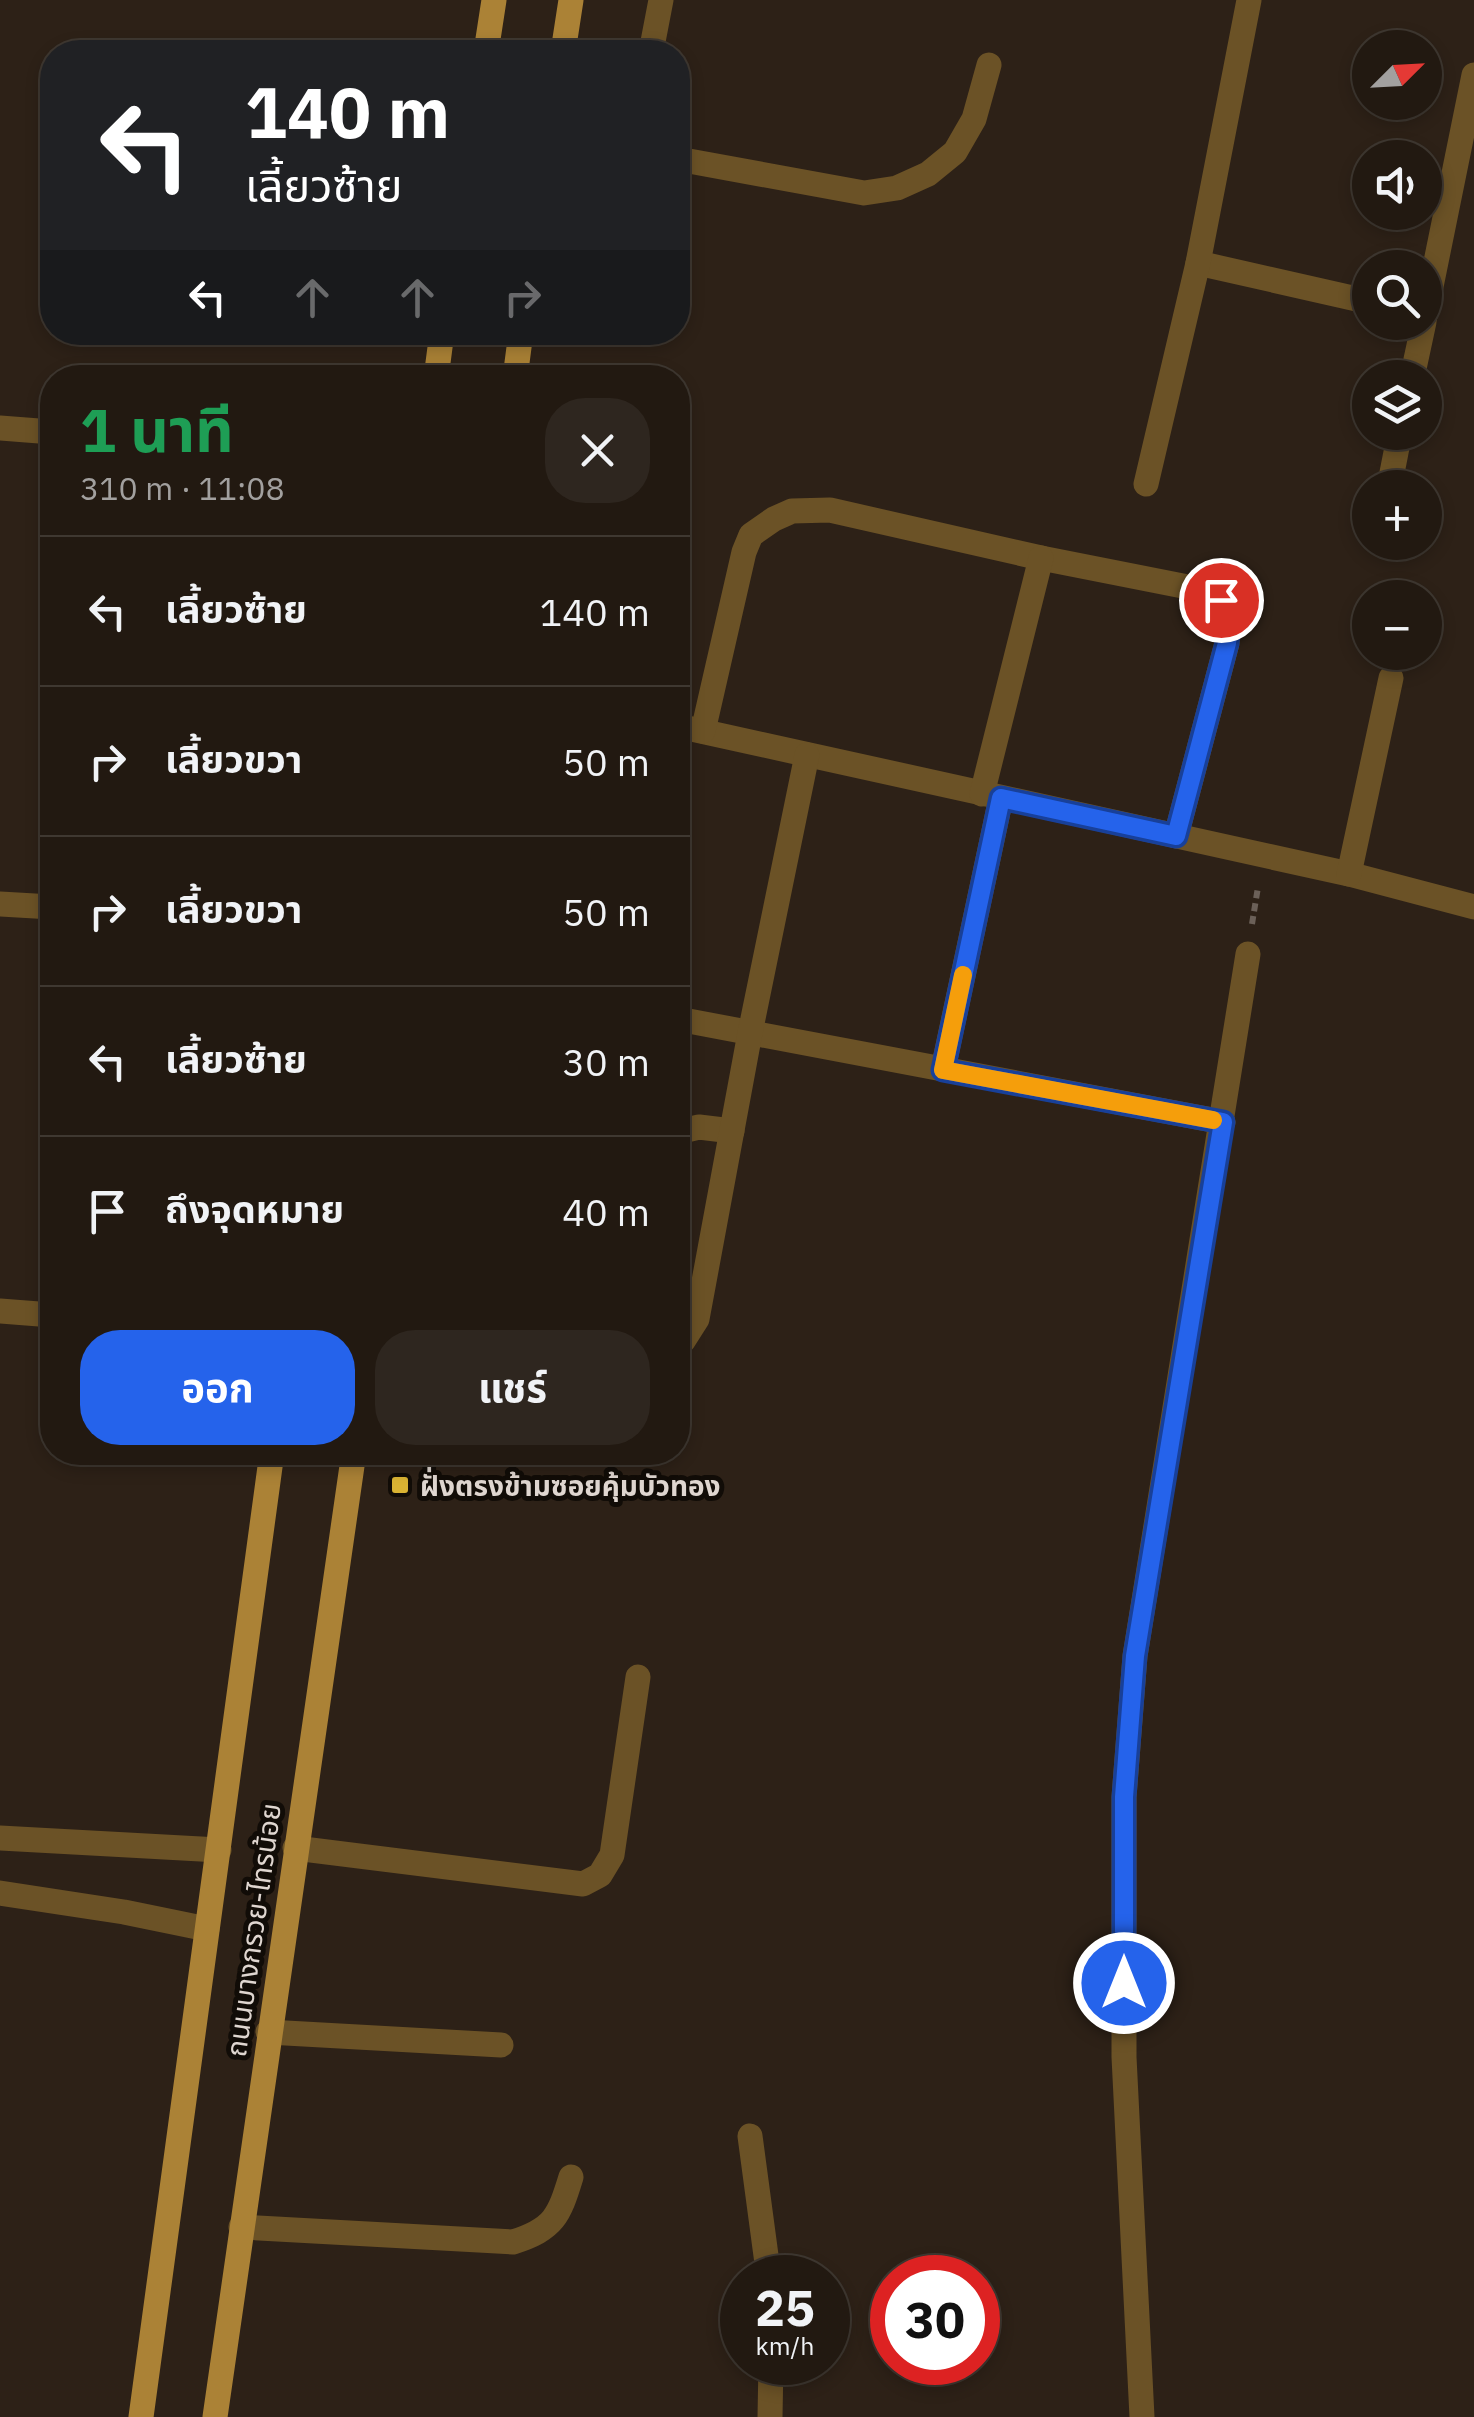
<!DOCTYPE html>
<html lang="th">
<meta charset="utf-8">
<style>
:root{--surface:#221911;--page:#2e261f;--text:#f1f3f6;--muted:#a2a09f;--line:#3f3831;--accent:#2563eb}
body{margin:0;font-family:"IBM Plex Sans","Noto Sans Thai",sans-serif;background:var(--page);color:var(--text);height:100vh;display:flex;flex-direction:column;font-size:38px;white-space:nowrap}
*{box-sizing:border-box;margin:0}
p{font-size:32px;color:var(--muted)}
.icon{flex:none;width:55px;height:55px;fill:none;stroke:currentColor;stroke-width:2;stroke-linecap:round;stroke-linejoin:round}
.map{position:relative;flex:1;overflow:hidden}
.side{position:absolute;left:40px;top:365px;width:650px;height:1100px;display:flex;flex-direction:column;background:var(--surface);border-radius:40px;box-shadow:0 5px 15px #0003,0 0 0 2px var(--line)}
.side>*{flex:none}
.top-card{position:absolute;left:40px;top:40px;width:650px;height:305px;border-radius:40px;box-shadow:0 5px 15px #0003,0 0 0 2px var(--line);background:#202124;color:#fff;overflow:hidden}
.needle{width:65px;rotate:66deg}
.tools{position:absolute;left:1352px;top:30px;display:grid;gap:20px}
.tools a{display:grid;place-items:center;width:90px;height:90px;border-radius:50%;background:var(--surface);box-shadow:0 5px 15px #0003,0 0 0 2px var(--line);font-size:50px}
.speed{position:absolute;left:720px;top:2255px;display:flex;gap:20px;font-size:50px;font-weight:700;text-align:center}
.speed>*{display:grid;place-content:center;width:130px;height:130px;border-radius:50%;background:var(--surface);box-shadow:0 5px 15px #0003,0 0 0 2px var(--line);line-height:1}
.speed small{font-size:25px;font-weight:400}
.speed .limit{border:15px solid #d22;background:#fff;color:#111}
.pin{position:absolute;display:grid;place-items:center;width:85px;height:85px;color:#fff;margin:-42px;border:5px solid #fff;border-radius:50%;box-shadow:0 2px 10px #0007}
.me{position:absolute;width:110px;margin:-55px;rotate:0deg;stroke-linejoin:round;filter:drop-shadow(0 0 8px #0008)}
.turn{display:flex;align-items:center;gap:35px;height:210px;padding:0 40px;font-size:45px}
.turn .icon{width:130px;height:130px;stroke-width:2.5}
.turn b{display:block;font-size:70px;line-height:85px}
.lanes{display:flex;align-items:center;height:95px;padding:0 40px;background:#0003;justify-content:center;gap:50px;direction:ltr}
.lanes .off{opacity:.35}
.round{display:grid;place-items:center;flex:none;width:105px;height:105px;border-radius:40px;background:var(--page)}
.overview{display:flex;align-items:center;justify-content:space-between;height:170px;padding:0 40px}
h1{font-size:60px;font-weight:700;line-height:75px;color:#1e9e55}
.primary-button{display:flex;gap:20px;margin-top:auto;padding:20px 40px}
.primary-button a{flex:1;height:115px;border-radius:40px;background:var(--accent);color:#fff;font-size:40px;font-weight:700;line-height:115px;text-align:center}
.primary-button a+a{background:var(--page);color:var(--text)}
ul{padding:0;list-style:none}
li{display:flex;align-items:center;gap:30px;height:150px;padding:0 40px;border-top:2px solid var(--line)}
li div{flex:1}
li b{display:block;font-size:38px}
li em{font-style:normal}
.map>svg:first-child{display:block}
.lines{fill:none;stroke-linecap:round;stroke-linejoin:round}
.path{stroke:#6b6058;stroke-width:6;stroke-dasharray:8 5;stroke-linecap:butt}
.minor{stroke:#6b5226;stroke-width:25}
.major{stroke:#ab8236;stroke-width:25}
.route-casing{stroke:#184099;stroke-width:25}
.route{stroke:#2563eb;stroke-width:18}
.slow{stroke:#f59e0b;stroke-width:18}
.poi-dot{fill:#dab333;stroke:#110c07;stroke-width:4}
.labels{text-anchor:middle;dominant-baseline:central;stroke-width:10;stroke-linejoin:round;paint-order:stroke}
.poi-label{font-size:28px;font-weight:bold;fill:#dfd6d0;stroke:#110c07;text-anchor:start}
.street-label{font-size:28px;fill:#dfd6d0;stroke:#110c07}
</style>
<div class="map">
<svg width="1474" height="2417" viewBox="0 0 1474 2417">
<rect width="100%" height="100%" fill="#2d2117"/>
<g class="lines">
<!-- path -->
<polyline class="path" points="1252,924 1258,887"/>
<!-- minor -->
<g class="minor">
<polyline points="651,52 661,0"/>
<polyline points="678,159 864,193 897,188 928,174 955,152 974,119 989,65"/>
<polyline points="1198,263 1370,302"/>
<polyline points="1425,316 1474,75"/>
<polyline points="1412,378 1424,322"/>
<polyline points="0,428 52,432"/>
<polyline points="1146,484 1198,263 1249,0"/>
<polyline points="1389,488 1400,432"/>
<polyline points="678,726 1349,874 1474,907"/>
<path d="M 703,731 L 744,552 L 751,535 L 774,519 L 792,511 L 830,510 L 1041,558 L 1203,590 C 1230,605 1230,614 1227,643 L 1176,836"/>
<polyline points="982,794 1041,558"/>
<polyline points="1349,874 1391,678"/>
<polyline points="0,904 52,907"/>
<polyline points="678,1019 1223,1122"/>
<polyline points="943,1069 1001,798"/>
<polyline points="678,1132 699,1127 732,1131"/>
<polyline points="0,1311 52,1315"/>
<polyline points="678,1343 683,1341 697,1319 750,1033 807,755"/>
<polyline points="0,1838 219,1850"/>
<polyline points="295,1848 583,1884 600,1875 612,1855 638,1677"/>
<polyline points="0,1893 124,1912 207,1929"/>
<polyline points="268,2032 501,2045"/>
<polyline points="750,2136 769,2278"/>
<path d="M 241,2227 L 513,2242 C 554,2229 559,2216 571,2177"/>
<polyline points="770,2417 771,2362"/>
<polyline points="1142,2417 1124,2057 1124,1797 1135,1656 1248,954"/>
</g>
<!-- major -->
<g class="major">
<polyline points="486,52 494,0"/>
<polyline points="563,52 571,0"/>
<polyline points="436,378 442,332"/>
<polyline points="515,378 521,332"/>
<polyline points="141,2417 272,1452"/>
<polyline points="215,2417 354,1452"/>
</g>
</g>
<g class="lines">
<defs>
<polyline id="route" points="1124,1983 1124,1797 1135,1656 1223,1122 943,1070 1001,798 1176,836 1227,643 1230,618 1221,600"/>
</defs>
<!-- route casing -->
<use href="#route" class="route-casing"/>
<!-- route -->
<use href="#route" class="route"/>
<!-- slow -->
<polyline class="slow" points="963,975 943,1070 1213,1120"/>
</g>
<!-- markers -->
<rect class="poi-dot" x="390" y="1475" width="20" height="20" rx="5"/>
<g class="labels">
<!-- poi labels -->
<g class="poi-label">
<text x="420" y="1485">ฝั่งตรงข้ามซอยคุ้มบัวทอง</text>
</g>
<!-- street labels -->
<g class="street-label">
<text transform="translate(253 1930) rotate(-82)">ถนนบางกรวย-ไทรน้อย</text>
</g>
</g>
</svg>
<div class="tools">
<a><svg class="needle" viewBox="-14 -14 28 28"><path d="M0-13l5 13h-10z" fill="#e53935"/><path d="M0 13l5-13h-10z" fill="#a2a09f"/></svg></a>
<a><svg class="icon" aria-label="sound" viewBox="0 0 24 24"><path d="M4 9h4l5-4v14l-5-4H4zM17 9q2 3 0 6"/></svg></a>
<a><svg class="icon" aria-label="search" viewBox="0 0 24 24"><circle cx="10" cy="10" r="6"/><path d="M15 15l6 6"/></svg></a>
<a><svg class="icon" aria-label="layers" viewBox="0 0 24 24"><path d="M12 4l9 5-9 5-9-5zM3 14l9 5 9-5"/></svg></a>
<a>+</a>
<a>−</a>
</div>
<div class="speed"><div>25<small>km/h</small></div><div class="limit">30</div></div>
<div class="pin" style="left:1221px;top:600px;background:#d93025"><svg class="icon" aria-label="arrive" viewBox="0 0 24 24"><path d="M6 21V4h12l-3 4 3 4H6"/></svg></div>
<svg class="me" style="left:1124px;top:1983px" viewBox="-20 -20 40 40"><circle r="17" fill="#2563eb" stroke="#fff" stroke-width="3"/><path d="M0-11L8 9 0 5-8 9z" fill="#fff"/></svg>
<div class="top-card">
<div class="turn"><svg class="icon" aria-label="left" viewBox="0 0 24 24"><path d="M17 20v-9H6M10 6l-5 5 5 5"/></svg><div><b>140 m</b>เลี้ยวซ้าย</div></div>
<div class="lanes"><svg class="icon" aria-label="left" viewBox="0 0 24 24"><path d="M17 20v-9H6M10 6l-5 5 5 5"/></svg><svg class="icon off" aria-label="ahead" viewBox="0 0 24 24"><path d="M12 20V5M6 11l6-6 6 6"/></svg><svg class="icon off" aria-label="ahead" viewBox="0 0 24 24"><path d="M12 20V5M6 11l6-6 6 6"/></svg><svg class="icon off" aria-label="right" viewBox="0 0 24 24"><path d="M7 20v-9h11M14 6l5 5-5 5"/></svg></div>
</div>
<section class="side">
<div class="overview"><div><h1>1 นาที</h1><p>310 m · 11:08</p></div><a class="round"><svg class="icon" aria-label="close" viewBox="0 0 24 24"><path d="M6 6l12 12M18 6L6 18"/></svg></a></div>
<ul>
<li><svg class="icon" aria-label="left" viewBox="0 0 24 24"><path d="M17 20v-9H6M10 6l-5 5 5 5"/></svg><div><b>เลี้ยวซ้าย</b></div><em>140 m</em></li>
<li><svg class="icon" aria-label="right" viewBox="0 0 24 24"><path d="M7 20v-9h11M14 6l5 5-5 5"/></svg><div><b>เลี้ยวขวา</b></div><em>50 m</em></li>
<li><svg class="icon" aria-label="right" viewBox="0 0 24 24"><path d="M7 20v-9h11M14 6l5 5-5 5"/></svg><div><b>เลี้ยวขวา</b></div><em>50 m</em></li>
<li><svg class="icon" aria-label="left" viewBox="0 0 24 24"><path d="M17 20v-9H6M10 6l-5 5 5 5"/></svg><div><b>เลี้ยวซ้าย</b></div><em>30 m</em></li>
<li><svg class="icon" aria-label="arrive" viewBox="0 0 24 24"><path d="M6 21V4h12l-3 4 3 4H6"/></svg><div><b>ถึงจุดหมาย</b></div><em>40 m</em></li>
</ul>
<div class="primary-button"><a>ออก</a><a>แชร์</a></div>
</section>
</div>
